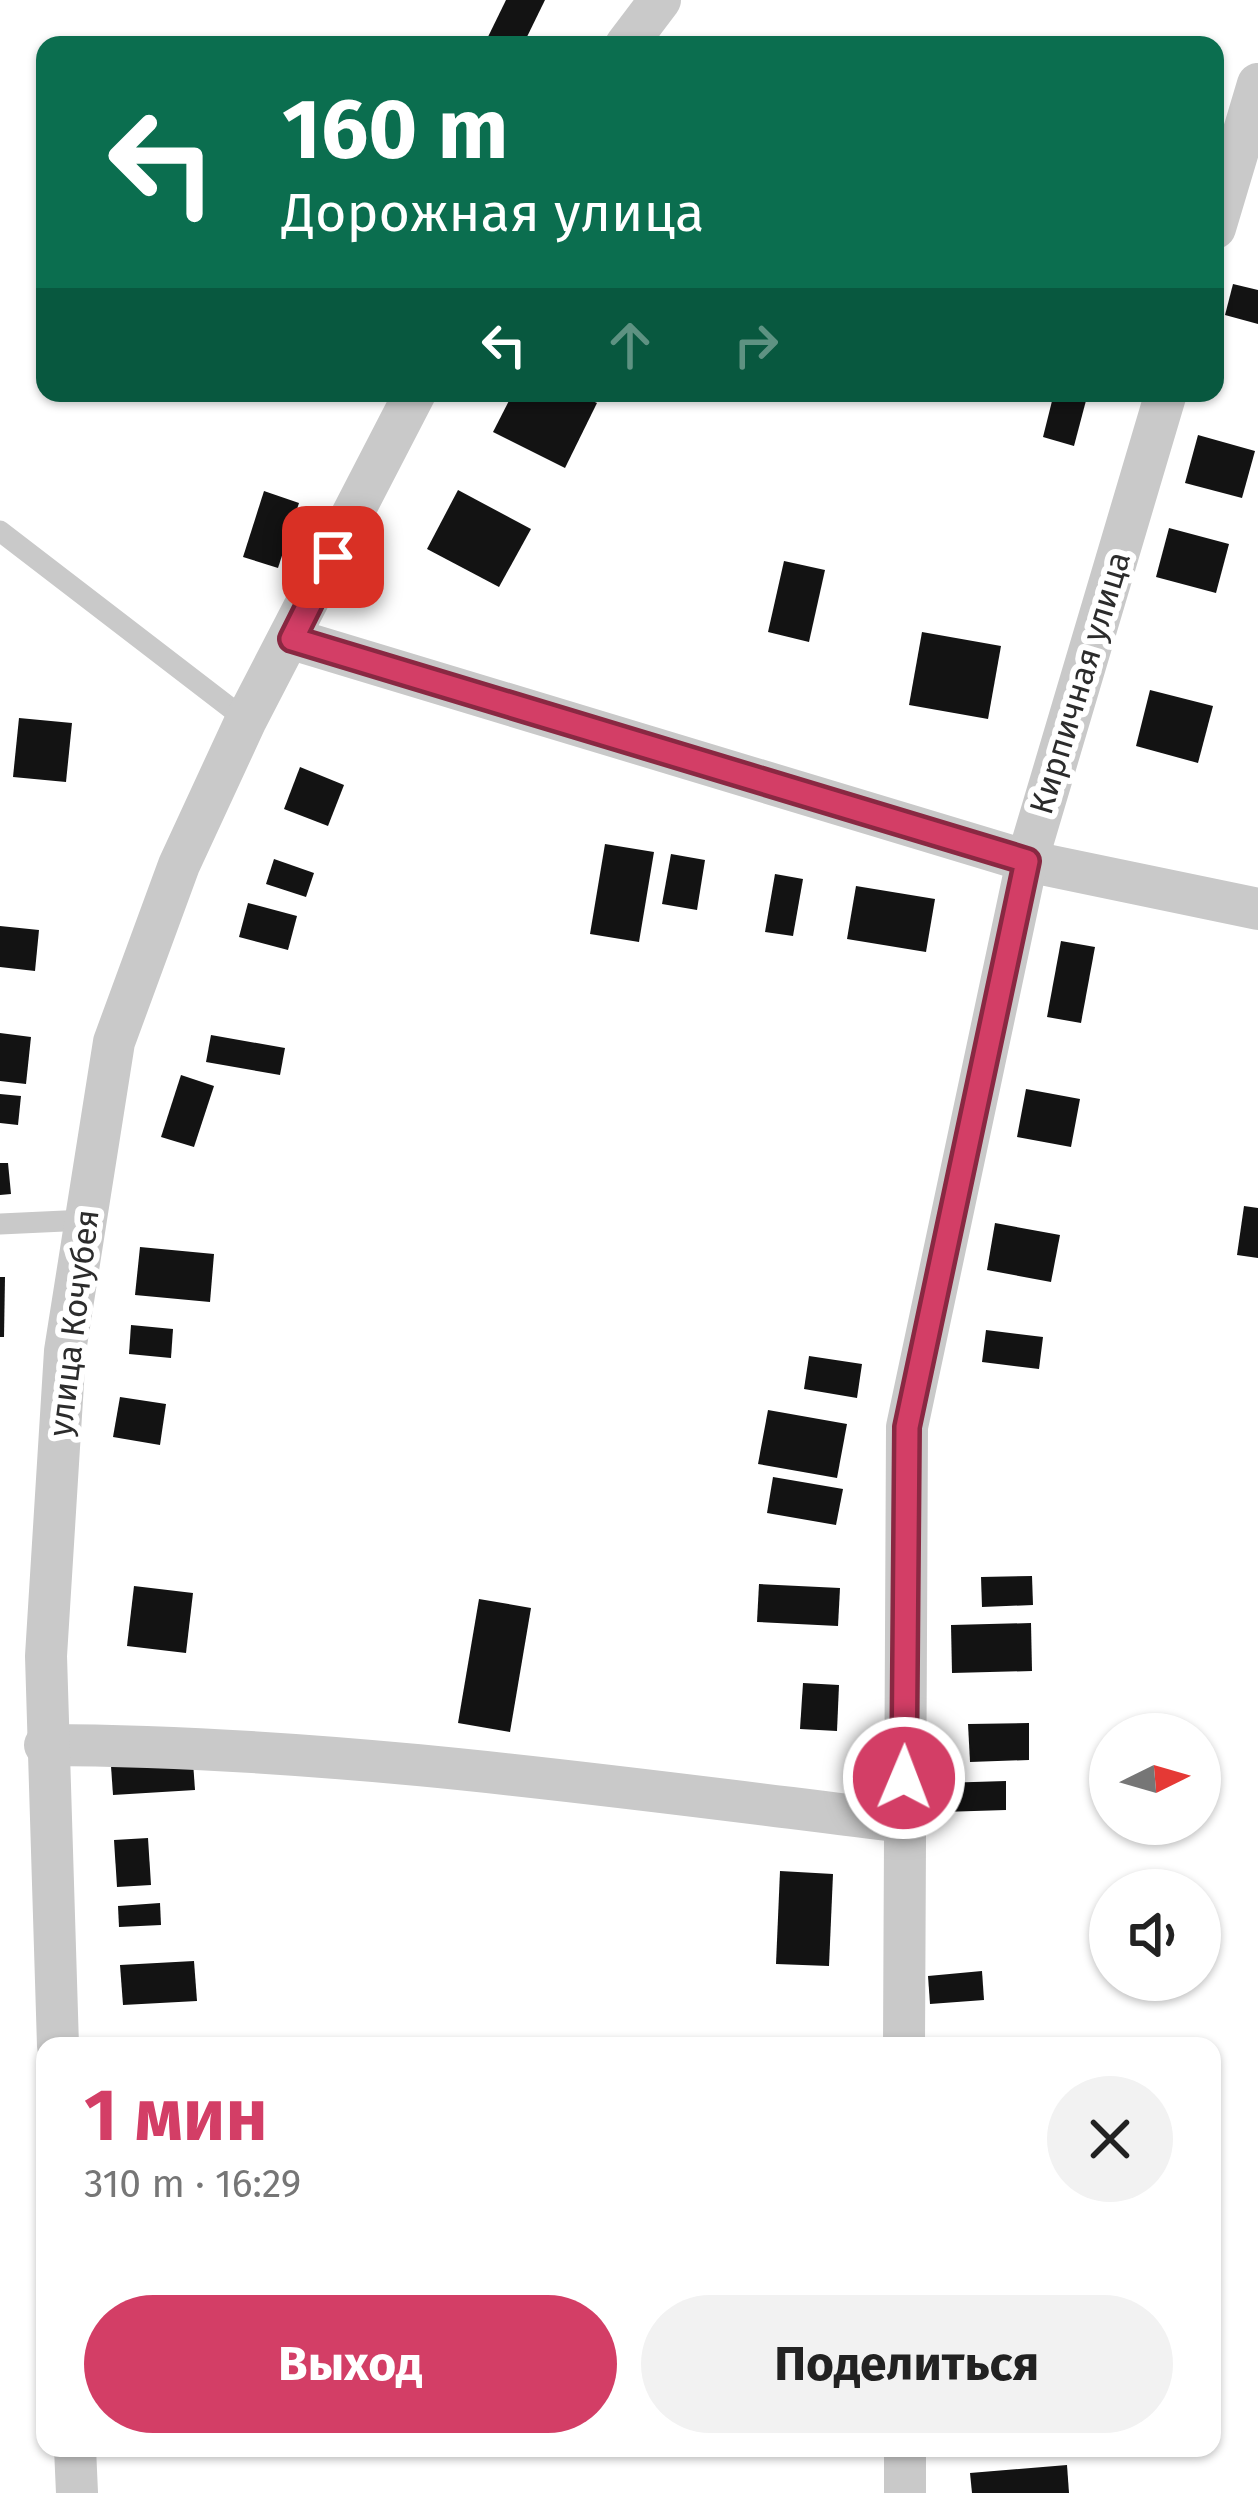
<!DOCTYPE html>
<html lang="ru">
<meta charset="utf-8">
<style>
:root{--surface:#fff;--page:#f2f2f2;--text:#222;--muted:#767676;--accent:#d33e66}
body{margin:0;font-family:"Fira Sans",sans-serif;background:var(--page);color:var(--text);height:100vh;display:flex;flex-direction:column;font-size:45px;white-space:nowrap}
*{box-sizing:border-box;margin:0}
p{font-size:39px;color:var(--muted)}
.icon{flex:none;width:66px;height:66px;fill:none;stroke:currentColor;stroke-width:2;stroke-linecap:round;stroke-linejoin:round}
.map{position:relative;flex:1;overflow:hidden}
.side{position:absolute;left:36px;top:2037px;width:1185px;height:420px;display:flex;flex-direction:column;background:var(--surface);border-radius:24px;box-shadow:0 3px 9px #0004}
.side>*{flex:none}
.hud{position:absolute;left:36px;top:36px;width:1188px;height:366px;border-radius:24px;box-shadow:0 3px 9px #0004;background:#0b6e4f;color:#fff;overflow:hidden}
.needle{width:78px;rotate:85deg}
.fabs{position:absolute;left:1089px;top:1713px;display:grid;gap:24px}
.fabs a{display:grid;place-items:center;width:132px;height:132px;border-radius:50%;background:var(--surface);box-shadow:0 3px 9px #0004;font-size:60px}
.pin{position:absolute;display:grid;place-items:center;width:102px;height:102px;color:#fff;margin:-51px;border-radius:24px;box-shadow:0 6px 18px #0006}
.me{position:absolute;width:132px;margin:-66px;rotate:1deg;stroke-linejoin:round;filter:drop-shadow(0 0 9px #0008)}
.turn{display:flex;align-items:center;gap:42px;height:252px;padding:0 48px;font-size:54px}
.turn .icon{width:156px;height:156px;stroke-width:2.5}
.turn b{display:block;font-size:84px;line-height:102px}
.lanes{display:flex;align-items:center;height:114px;padding:0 48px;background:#0003;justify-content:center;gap:60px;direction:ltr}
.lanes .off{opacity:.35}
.round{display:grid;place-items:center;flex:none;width:126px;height:126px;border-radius:63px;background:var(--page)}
.overview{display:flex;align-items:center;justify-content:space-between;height:204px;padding:0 48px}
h1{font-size:72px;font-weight:700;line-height:90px;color:var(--accent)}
.button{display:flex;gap:24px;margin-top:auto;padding:24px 48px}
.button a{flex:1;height:138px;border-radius:72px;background:var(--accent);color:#fff;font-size:48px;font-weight:700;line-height:138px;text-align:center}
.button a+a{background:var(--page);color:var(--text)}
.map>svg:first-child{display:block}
.building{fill:#131313}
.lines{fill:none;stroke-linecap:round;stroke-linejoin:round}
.service{stroke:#c9c9c9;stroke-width:21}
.minor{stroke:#c9c9c9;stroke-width:42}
.route-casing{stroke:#892842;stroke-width:30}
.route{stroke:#d33e66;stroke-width:21}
.labels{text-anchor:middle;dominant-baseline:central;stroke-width:12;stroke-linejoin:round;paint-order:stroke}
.street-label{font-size:33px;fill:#2c2c2c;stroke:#fff}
</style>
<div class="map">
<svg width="1258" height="2493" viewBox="0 0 1258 2493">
<rect width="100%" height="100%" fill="#fff"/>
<!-- building -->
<g class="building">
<polygon points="506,0 545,0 523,45 484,45"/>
<polygon points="1233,284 1258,290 1258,324 1225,315"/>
<polygon points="513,393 576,393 597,403 565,468 493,432"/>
<polygon points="1054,393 1088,393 1074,446 1043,437"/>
<polygon points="1198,435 1255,451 1242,498 1185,483"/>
<polygon points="458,490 531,529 499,587 427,549"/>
<polygon points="264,491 299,503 278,568 243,557"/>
<polygon points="1169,528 1229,544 1216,593 1156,577"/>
<polygon points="784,561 825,570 809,642 768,632"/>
<polygon points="922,632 1001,646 988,719 909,705"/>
<polygon points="1150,690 1213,706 1198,763 1136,746"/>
<polygon points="19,718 72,723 66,782 13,777"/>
<polygon points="300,767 344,785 328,826 284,809"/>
<polygon points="605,844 654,852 639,942 590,934"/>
<polygon points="671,854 705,860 697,910 662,904"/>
<polygon points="274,859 314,873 306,897 266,884"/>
<polygon points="775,874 803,879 793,936 765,932"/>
<polygon points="856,886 935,899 926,952 847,939"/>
<polygon points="248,903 297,916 288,950 239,937"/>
<polygon points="0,926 39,930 35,971 0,967"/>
<polygon points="1061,941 1095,947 1081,1023 1047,1017"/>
<polygon points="0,1033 31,1037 26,1084 0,1081"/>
<polygon points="211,1035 285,1048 280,1075 206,1062"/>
<polygon points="181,1075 214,1086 194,1147 161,1137"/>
<polygon points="1026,1089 1080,1099 1071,1147 1017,1137"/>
<polygon points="0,1094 21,1096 18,1125 0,1123"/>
<polygon points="0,1163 8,1163 11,1194 0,1195"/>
<polygon points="1244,1206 1258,1208 1258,1258 1237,1255"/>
<polygon points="995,1223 1060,1235 1051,1282 987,1270"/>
<polygon points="140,1247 214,1254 210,1302 135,1295"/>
<polygon points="0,1277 5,1277 4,1337 0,1337"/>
<polygon points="131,1325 173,1329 171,1358 129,1354"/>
<polygon points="986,1330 1043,1337 1039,1369 982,1362"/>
<polygon points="809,1356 862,1364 857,1398 804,1389"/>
<polygon points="120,1397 166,1404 160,1445 113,1437"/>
<polygon points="768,1410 847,1424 837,1478 758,1464"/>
<polygon points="773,1477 843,1489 836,1525 767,1513"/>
<polygon points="1032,1576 1033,1605 982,1607 981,1577"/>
<polygon points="759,1584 840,1588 838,1626 757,1622"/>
<polygon points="134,1586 193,1593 186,1653 127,1646"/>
<polygon points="479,1599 531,1608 510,1732 458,1723"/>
<polygon points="1031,1623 1032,1671 952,1673 951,1625"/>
<polygon points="803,1683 839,1685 837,1731 800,1729"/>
<polygon points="1029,1723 1029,1760 970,1762 968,1724"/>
<polygon points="193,1762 195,1790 113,1795 111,1766"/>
<polygon points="1006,1781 1006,1810 942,1812 941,1783"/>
<polygon points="148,1838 151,1885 117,1887 114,1840"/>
<polygon points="780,1871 833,1874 829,1966 776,1964"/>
<polygon points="160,1903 161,1925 119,1927 118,1906"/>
<polygon points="194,1961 197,2001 123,2005 120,1965"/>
<polygon points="982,1971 984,2000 930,2004 928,1976"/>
<polygon points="1067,2465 1069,2493 972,2493 970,2473"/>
</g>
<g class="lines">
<!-- service -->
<g class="service">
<polyline points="0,531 246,720"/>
<polyline points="0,1224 86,1220"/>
</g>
<!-- minor -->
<g class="minor">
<polyline points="626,45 660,0"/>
<polyline points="1215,228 1258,84"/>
<polyline points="292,639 1027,861 1258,909"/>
<path d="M 45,1745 C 333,1746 618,1787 904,1822"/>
<polyline points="58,2046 46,1656 65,1351 114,1042 179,865 246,720 415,393"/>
<polyline points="904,2046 907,1427 1027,861 1166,393"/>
<polyline points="75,2448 77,2493"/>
<polyline points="905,2448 905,2493"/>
</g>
</g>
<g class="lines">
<defs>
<polyline id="route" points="333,557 292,639 1027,861 907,1427 904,1778"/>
</defs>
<!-- route casing -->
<use href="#route" class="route-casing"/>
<!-- route -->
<use href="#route" class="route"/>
</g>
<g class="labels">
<!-- street labels -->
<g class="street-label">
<text transform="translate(1080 683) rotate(-73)">Кирпичная улица</text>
<text transform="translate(74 1323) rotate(-83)">улица Кочубея</text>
</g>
</g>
</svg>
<div class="fabs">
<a><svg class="needle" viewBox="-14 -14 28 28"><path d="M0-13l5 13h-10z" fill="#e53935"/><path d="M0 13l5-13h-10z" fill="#767676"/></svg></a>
<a><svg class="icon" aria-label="sound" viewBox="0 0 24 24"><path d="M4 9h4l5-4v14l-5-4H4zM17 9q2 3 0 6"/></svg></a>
</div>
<div class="pin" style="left:333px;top:557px;background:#d93025"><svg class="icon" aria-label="arrive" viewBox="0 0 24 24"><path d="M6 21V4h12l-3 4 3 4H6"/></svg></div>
<svg class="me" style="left:904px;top:1778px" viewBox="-20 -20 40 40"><circle r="17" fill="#d33e66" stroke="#fff" stroke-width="3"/><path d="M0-11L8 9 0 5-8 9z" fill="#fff"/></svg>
<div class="hud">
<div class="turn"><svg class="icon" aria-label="left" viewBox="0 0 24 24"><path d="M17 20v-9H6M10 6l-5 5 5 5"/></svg><div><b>160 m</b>Дорожная улица</div></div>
<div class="lanes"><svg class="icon" aria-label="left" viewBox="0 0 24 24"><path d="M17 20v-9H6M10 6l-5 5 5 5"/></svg><svg class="icon off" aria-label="ahead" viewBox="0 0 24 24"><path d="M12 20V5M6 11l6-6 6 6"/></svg><svg class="icon off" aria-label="right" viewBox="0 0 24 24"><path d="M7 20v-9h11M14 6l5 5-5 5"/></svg></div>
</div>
<section class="side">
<div class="overview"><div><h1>1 мин</h1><p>310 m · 16:29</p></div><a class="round"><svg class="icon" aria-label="close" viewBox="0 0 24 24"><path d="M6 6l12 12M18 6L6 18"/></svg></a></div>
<div class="button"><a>Выход</a><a>Поделиться</a></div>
</section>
</div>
